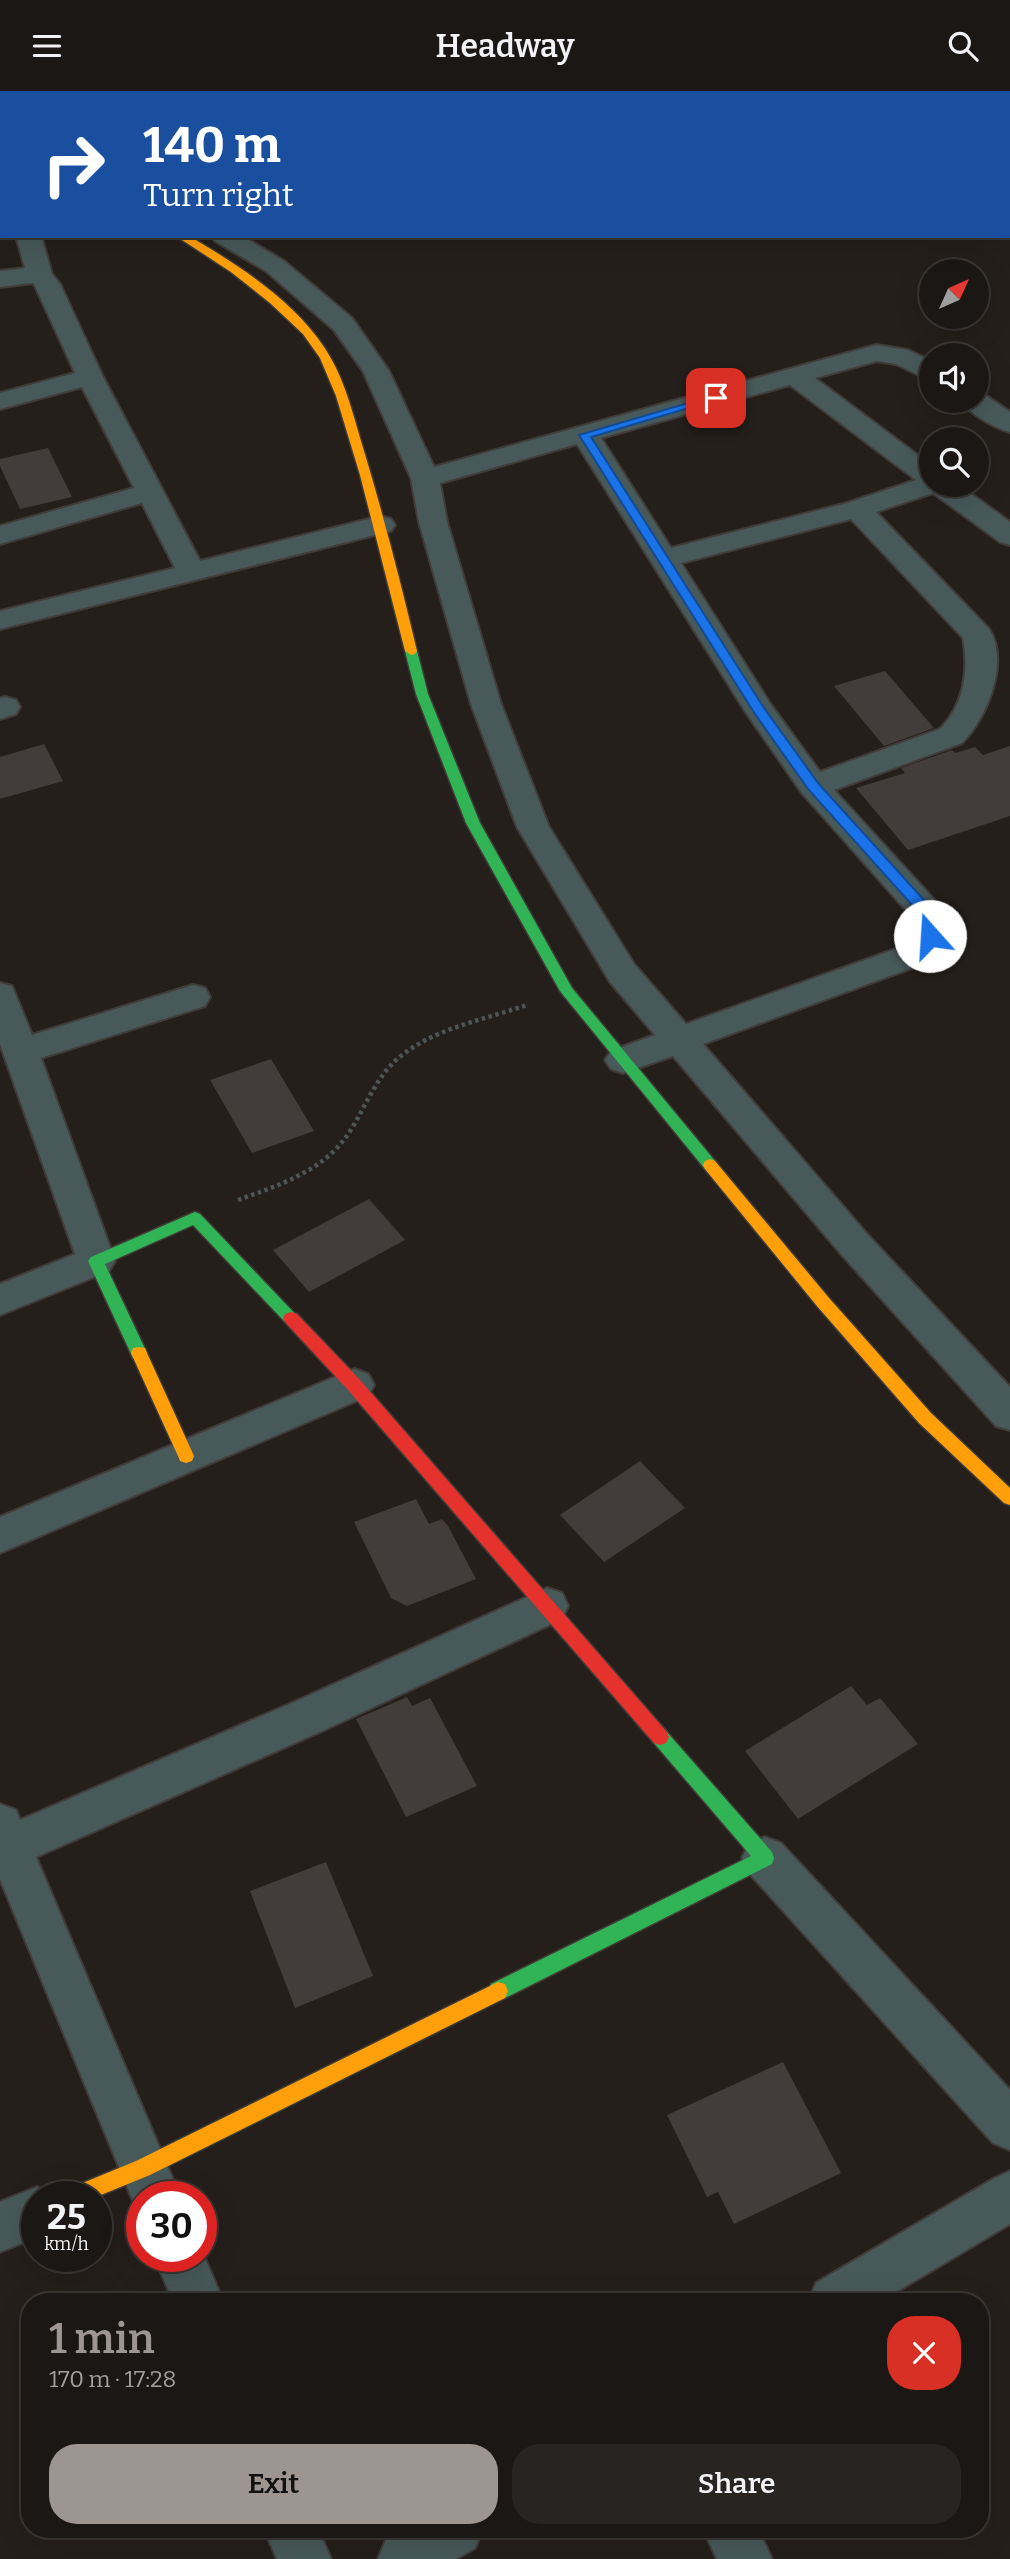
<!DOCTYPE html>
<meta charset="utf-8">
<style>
:root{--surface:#1b1714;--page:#282422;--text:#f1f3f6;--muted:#a09fa0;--line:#393634;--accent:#9c9591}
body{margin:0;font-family:Bitter,serif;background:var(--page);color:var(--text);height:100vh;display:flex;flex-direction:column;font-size:26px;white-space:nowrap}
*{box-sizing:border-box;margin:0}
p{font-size:23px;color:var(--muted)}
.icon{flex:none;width:38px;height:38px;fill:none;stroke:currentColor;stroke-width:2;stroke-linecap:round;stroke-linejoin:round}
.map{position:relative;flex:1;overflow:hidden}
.panel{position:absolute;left:21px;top:2202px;width:968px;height:245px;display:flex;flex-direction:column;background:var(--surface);border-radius:28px;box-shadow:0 7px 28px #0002,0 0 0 2px var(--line)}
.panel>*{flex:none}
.guide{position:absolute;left:0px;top:0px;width:1012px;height:147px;box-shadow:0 7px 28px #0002,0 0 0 2px var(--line);background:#1a4fa0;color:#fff;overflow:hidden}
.needle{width:46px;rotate:45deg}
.controls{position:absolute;left:919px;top:168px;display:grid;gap:14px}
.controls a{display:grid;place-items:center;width:70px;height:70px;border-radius:50%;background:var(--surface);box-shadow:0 7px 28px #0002,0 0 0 2px var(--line);font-size:35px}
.speed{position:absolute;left:21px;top:2090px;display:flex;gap:14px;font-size:35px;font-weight:700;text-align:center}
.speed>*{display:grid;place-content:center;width:91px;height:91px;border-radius:50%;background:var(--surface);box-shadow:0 7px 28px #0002,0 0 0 2px var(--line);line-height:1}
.speed small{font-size:18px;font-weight:400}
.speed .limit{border:10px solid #d22;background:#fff;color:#111}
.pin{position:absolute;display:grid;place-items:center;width:60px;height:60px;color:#fff;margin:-30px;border-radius:14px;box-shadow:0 4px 10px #0006}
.me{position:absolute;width:77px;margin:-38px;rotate:341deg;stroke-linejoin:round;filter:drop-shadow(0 0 5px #0008)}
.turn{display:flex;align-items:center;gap:24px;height:147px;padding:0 28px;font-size:32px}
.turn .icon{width:91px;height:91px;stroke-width:2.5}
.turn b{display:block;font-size:49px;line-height:60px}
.round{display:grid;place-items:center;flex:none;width:74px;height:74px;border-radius:28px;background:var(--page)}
.summary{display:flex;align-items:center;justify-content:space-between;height:119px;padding:0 28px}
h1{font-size:42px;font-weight:600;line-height:52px;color:var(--accent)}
.primary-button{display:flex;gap:14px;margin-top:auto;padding:14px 28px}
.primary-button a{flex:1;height:80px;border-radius:28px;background:var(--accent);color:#111;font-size:28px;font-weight:600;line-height:80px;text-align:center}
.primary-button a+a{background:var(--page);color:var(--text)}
header{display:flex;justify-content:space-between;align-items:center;height:91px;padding:0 28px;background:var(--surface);font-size:32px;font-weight:600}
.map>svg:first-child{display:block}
.building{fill:#423d3a}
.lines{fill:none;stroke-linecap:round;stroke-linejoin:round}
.street-casing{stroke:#413c39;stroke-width:4}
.fast-casing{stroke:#413c39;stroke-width:3}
.slow-casing{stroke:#413c39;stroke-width:3}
.jam-casing{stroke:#413c39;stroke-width:3}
.path{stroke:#4d5656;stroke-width:4.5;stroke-dasharray:3.5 3.5;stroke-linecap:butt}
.street{fill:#48595a;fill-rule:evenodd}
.fast{fill:#30b455;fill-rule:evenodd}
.slow{fill:#ff9f0a;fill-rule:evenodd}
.jam{fill:#e5322d;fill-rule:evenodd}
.route{fill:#1a73e8;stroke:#114b97;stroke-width:2}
</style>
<header><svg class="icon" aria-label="menu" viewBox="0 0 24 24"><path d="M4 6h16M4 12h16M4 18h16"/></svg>Headway<svg class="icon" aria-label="search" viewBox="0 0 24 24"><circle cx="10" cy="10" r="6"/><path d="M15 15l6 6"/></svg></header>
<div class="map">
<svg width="1010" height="2468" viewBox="0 0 1010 2468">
<rect width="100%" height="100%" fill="#241f1b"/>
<!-- building -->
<g class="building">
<polygon points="48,357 72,406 20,418 0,375 0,368"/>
<polygon points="885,580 934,637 884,655 834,595"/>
<polygon points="44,653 63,690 0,708 0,666"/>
<polygon points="1010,655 1010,725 908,759 856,697 905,682 901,677 952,659 955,662 975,656 983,664"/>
<polygon points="271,968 314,1040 252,1062 210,989"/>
<polygon points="369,1108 405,1149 309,1201 273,1159"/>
<polygon points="640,1370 685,1417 604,1471 560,1424"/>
<polygon points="416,1408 429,1433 442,1428 448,1435 476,1488 407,1515 391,1507 354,1431"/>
<polygon points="851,1595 867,1614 880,1607 918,1653 798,1728 745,1660"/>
<polygon points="407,1606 412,1615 430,1607 477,1695 406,1726 356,1628"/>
<polygon points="326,1771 373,1885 295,1917 250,1800"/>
<polygon points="783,1971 841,2082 734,2133 718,2101 707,2106 667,2024"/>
</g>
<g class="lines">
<defs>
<g id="street">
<rect x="0" y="103" width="2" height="14"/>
<polygon points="16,145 41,145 52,183 60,193 103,286 200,470 381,425 391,428 395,434 391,440 0,538 0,520 175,477 142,412 0,453 0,435 134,397 82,296 0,318 0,302 75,282 35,195 33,192 0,196 0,180 25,177"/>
<path d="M 212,145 L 242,145 L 284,170 L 352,227 L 389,280 L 434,376 L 876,254 L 908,259 L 931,270 L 931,290 L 896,273 L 877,270 L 815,287 L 931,374 L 931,394 L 959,394 L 1010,431 L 1010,454 L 1000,451 L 933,402 L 876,421 L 989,538 C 1010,571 987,627 962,652 L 834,699 L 940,815 C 953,836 943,851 931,870 L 703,953 L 867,1143 L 1010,1296 L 1010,1339 L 996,1335 L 841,1163 L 673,965 L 623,982 L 611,978 L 605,969 L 611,960 L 655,944 L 610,891 L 517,736 L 471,613 L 419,431 L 411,387 L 363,280 L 334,239 L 266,180 L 215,150 ZM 790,294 L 916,389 L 847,412 L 671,457 L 601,347 ZM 577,353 L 745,620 L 802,702 L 912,826 L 913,844 L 907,854 L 686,933 L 634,873 L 549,736 L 501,613 L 447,431 L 440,392 ZM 851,428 L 963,547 C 969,580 964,614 940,638 L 820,681 L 771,614 L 681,472 Z"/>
<path d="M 976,302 L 985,304 L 1010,321 L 1010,341 C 994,337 970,323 962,310 L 976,310 Z"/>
<polygon points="5,606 16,609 20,616 16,623 0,628 0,607"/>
<polygon points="0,892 12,895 32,944 193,894 205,897 210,906 205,915 41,967 115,1170 109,1180 0,1224 0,1193 75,1163 0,953"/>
<polygon points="354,1278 368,1283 374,1294 368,1305 0,1462 0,1426"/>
<polygon points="547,1497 562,1502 568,1515 562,1528 322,1640 36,1766 180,2105 142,2105 142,2124 138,2122 0,1788 0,1713 16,1719 20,1729 292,1612"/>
<polygon points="765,1746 781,1752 1010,1999 1010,2059 993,2052 749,1782 742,1767 749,1752"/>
<polygon points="1010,2080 1010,2133 881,2210 809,2210 816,2192 993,2088"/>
<polygon points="37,2096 55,2105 37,2105 37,2146 0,2161 0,2111"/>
<polygon points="201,2158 223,2210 173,2210 154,2165 201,2165"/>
<polygon points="264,2438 318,2438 331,2468 277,2468"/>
<polygon points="405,2438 483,2438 475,2457 456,2468 378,2468 386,2449"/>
<polygon points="703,2438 758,2438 772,2468 717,2468"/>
</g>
<g id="fast">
<polygon points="411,556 417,560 428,603 480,732 572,897 715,1070 717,1074 715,1078 705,1078 560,900 466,732 416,603 405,560"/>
<polygon points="195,1121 200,1123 299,1227 297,1231 285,1231 193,1134 105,1173 147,1262 145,1267 133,1267 88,1170 91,1166"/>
<polygon points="660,1638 666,1640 772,1761 774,1767 772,1773 505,1907 498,1909 491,1907 488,1900 491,1893 751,1765 654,1652 651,1646 654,1640"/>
</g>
<g id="slow">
<path d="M 176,145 L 189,145 C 237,173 293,209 324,256 C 345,287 353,324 364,360 C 384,426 401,493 417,560 L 415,563 L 411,564 L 405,560 L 360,384 L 336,305 L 320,267 L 303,243 L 270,212 L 231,181 Z"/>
<polygon points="710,1068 715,1070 829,1207 931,1322 1010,1397 1010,1414 1004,1412 919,1332 817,1215 705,1078 703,1074 705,1070"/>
<polygon points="139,1256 145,1257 147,1262 194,1365 192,1370 186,1372 180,1370 178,1365 131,1262 133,1257"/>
<polygon points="498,1891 505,1893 508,1900 505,1907 150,2084 96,2106 65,2105 68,2098 136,2070"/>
</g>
<polygon id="jam" points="291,1221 297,1223 360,1289 666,1640 669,1646 666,1652 660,1654 654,1652 348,1299 285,1231 283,1227 285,1223"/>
</defs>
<!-- street casing -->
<use href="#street" class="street-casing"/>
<!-- fast casing -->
<use href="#fast" class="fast-casing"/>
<!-- slow casing -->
<use href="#slow" class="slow-casing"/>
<!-- jam casing -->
<use href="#jam" class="jam-casing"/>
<!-- path -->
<path class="path" d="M 238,1109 C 282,1093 327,1079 352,1037 C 366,1014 376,988 395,970 C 430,938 483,929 527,914"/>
<!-- street -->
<use href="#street" class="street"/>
<!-- fast -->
<use href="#fast" class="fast"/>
<!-- slow -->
<use href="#slow" class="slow"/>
<!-- jam -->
<use href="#jam" class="jam"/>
</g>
<!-- route -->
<polygon class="route" points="712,305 722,307 591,346 764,617 818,692 933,819 937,845 935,848 926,848 921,824 808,698 755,623 579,344"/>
</svg>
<div class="controls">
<a><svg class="needle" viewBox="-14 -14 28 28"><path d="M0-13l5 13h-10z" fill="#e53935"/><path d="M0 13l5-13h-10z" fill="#a09fa0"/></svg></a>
<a><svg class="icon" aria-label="sound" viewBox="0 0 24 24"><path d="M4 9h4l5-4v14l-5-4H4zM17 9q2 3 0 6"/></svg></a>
<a><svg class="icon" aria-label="search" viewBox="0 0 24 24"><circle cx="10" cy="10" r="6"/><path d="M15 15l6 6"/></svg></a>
</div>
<div class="speed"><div>25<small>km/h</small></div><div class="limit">30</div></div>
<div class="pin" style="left:716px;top:307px;background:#d93025"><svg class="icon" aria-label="arrive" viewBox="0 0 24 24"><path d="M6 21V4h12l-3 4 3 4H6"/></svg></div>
<svg class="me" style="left:930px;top:845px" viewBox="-20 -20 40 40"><circle r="19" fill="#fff"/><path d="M0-13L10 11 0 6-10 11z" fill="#1a73e8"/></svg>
<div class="guide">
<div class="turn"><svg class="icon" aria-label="right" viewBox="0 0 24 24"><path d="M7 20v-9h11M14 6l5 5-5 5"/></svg><div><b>140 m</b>Turn right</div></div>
</div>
<section class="panel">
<div class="summary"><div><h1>1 min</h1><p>170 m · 17:28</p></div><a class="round" style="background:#d93025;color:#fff"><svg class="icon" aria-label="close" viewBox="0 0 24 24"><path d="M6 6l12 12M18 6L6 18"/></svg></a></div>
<div class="primary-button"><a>Exit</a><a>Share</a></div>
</section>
</div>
